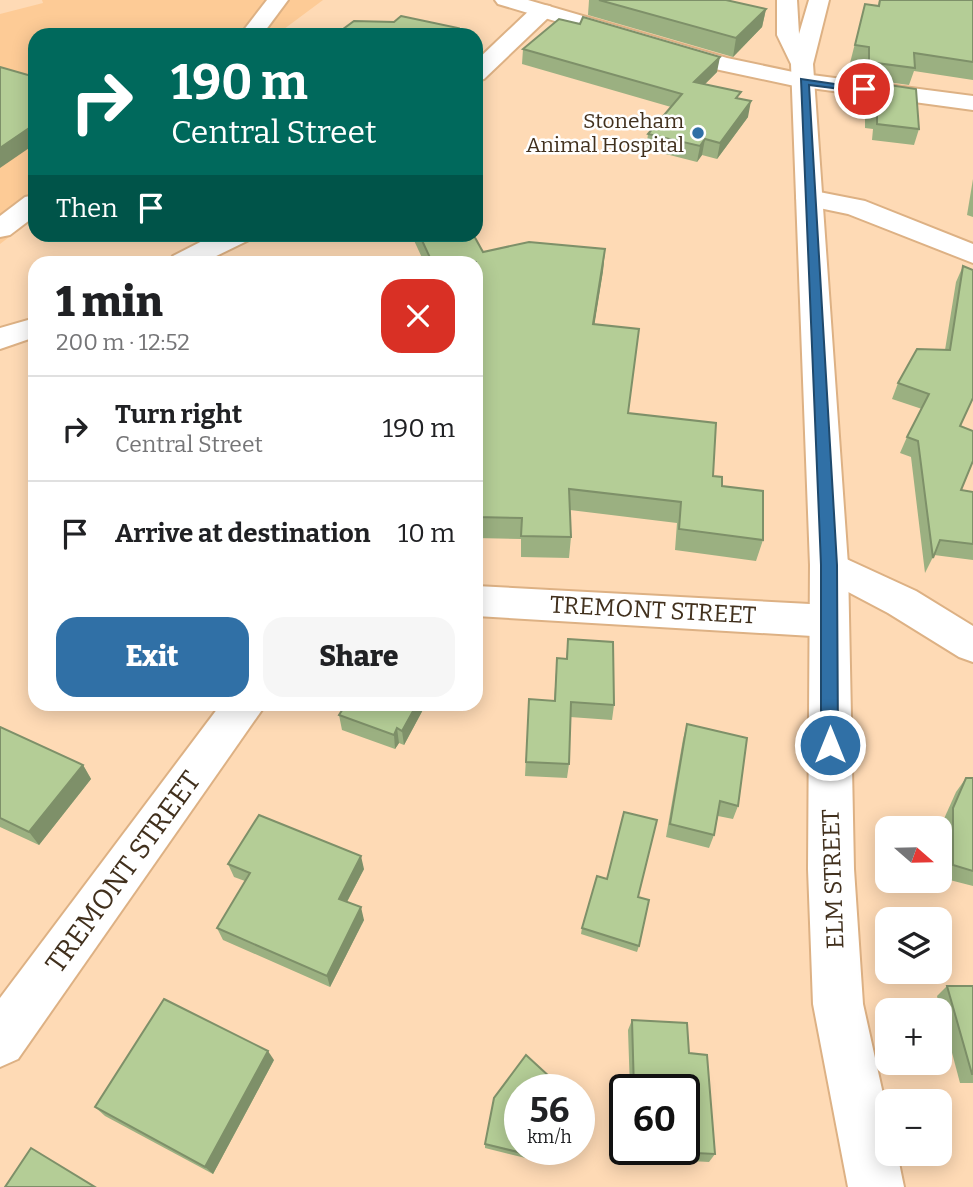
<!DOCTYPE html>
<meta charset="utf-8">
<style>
:root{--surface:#fff;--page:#f6f6f6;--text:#202124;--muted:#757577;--line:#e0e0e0;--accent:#3070a6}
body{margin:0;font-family:Bitter,serif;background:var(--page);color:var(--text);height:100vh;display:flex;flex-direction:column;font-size:26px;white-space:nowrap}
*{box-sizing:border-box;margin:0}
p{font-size:23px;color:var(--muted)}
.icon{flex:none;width:38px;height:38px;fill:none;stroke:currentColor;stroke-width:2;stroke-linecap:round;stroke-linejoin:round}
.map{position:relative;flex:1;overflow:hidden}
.side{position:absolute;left:28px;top:256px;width:455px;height:455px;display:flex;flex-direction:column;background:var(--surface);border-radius:21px;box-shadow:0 4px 18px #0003}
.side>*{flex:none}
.guide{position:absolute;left:28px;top:28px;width:455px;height:214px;border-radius:21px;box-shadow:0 4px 18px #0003;background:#00695c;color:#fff;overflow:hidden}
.needle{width:46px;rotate:110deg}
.fabs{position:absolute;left:875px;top:816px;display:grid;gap:14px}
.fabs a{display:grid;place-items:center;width:77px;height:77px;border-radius:14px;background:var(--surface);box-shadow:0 4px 18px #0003;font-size:35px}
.speed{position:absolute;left:504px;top:1074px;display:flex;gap:14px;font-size:35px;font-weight:700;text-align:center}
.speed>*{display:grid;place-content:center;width:91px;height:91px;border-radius:50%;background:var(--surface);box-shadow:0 4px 18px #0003;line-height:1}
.speed small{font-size:18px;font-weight:400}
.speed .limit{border:4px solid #111;border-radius:10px;background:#fff;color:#111}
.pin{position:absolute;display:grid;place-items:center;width:60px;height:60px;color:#fff;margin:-30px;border:4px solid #fff;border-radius:50%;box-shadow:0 2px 7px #0007}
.me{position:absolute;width:77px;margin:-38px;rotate:0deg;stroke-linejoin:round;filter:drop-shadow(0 0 5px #0008)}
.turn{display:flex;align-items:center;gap:24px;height:147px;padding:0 28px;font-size:32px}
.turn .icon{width:91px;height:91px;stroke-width:2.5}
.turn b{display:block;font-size:49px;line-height:60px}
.then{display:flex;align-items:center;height:66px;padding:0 28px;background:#0003;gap:14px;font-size:26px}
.round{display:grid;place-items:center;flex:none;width:74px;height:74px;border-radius:21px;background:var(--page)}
.summary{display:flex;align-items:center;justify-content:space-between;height:119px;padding:0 28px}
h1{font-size:42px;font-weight:800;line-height:52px}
.cta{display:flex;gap:14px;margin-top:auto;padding:14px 28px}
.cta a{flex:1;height:80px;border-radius:21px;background:var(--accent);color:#fff;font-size:28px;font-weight:800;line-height:80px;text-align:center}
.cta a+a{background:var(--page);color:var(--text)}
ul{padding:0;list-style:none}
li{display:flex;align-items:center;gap:21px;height:105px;padding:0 28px;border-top:2px solid var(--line)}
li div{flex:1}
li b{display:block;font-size:26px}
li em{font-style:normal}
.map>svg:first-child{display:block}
.built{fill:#fdcb96}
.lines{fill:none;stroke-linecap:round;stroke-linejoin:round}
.street-casing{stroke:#ddb184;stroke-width:4}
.secondary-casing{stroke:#ddb184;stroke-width:4}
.primary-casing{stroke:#ddb184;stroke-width:4}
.street{fill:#fff;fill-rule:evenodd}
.secondary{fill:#fff;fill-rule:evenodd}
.primary{fill:#fff;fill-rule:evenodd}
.wall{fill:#9bb081}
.shaded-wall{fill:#7e9069}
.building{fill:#b4cd96;stroke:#7e9069;stroke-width:2}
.route{fill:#3070a6;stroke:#1f496c;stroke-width:2}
.poi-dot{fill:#3070a6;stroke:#fff;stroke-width:2.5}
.labels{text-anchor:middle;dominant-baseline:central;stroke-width:5;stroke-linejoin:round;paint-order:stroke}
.far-poi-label{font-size:21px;fill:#41301d;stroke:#fff;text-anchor:end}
.street-label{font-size:24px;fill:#41301d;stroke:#fff}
.near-street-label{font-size:28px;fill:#41301d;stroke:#fff}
</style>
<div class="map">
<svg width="973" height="1187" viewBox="0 0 973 1187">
<rect width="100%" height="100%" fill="#fedab5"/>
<!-- built -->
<polygon class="built" points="42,0 323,0 276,35 35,35 35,217 0,244 0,14 43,3"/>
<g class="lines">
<defs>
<g id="street">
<polygon points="267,0 288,0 262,35 240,35"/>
<polygon points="542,5 550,6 553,11 550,16 484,79 476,81 476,61 534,6"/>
<polygon points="804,74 973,96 973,110 796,86 792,81 796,76"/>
<polygon points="809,190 865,201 973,244 973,263 848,214 800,204 796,198 800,192"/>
<polygon points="35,195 35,216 10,235 0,237 0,216 25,197"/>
<polygon points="216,234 253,234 249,240 204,262 169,262 173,256"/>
<polygon points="35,318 35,337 0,349 0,328"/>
<polygon points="829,551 916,591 973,626 973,662 959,657 888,613 816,575 810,565 816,555"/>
<polygon points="476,586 829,605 843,610 849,621 843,632 829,637 476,616"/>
<polygon points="221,704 266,704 18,1059 0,1067 0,998"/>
</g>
<polygon id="secondary" points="495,0 528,0 727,58 812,76 816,81 812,86 804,88 715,69 498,4"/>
<polygon id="primary" points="777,0 797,0 799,34 809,0 829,0 813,64 848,565 854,869 863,1004 887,1112 887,1153 897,1153 904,1187 848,1187 813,1004 808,869 810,565 791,64 777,35"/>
</defs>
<!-- street casing -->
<use href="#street" class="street-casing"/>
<!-- secondary casing -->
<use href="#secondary" class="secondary-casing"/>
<!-- primary casing -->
<use href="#primary" class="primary-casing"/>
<!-- street -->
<use href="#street" class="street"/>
<!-- secondary -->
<use href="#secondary" class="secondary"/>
<!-- primary -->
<use href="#primary" class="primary"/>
</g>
<!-- wall -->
<g class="wall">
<polygon points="589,0 726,0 766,9 762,27 733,57 588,15"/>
<polygon points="879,0 973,0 973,80 914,71 909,85 865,79 865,65 850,63 865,4 878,6"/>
<polygon points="523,49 717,72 705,84 739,99 748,117 717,159 702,155 697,162 646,149 648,134 671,107 522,64"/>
<polygon points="869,82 919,129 914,145 872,140 873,129 865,128 865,98"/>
<polygon points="973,179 973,217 967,215"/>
<polygon points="411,234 473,234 483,252 605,249 603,271 594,325 628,413 713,476 763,540 756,561 675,550 677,523 570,510 571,537 569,558 521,557 521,539 476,538 476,262 424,262"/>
<polygon points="963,266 960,426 961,490 973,492 973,560 934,555 925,573 911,457 900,453 907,437 922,409 892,399 898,383 945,350 956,282"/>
<polygon points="568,639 614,705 612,720 570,717 569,764 567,778 525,776 529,699 554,701 557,658 566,659"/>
<polygon points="426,704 404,745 399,743 395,749 342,730 339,715"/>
<polygon points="687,724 738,806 733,819 718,816 714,835 709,848 666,837 683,739"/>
<polygon points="0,727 83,765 91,779 39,845 0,827"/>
<polygon points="966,778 973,778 973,886 942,878 943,821 956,792"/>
<polygon points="228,864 364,869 347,902 364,920 330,987 223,940 217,928 245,881 234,877"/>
<polygon points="638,897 639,946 637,952 581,934 582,928"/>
<polygon points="947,986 973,986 973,1083 960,1083 937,996"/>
<polygon points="632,1020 689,1053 715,1154 709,1162 620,1157 619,1099 622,1090 625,1090 625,1150 684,1150 684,1090 630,1090 628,1030"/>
<polygon points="274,1060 213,1174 105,1116 95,1107"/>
<polygon points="520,1090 544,1150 542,1162 485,1148 485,1144"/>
</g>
<!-- shaded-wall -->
<g class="shaded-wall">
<polygon points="766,9 762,27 733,57 736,38"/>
<polygon points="458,28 458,35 450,35"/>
<polygon points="720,57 717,72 692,97 694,82"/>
<polygon points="751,101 748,117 717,159 720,143"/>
<polygon points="35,124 35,144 0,168 0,148"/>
<polygon points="705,139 702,155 697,162 700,146"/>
<polygon points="605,249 603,271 591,346 593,324"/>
<polygon points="417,704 426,704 404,745 402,731"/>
<polygon points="397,728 399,743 395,749 394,735"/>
<polygon points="83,765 91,779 39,845 29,832"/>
<polygon points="361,856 364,869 342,911 339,899"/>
<polygon points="361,907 364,920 330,987 327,976"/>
<polygon points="268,1051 274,1060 213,1174 205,1167"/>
</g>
<!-- building -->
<g class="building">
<polygon points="599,0 726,0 766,9 736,38"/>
<polygon points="880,0 973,0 973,62 914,53 915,68 869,62 869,47 855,45 865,4 879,6"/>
<polygon points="401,16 458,28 450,35 335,35 354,21 394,22"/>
<polygon points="583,17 720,57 694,82 741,92 736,98 751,101 720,143 705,139 700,146 648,134 682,94 523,49 559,19 580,24"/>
<polygon points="0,67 35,77 35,124 0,148"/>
<polygon points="869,82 916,89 919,129 877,124 877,114 869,113"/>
<polygon points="419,234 473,234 483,252 529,242 605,249 593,324 639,329 628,413 716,423 713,476 722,477 722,486 763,491 763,540 679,529 681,502 569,489 571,537 521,536 522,518 476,517 476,262 431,262 432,262"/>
<polygon points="963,266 973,270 973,398 960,426 973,431 973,461 961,490 973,492 973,544 940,540 933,558 918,441 907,437 929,394 898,383 917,349 950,350"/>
<polygon points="568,639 613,642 614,705 571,702 569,764 526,762 529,699 555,701 557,658 567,659"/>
<polygon points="346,704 417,704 402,731 397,728 394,735 339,715"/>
<polygon points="687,724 747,738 738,806 720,801 714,835 670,824"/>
<polygon points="0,727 83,765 29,832 0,818"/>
<polygon points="966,778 973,778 973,871 953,865 953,808"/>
<polygon points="624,812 657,820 638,897 649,900 639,946 582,928 597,876 607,879"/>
<polygon points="259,815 361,856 339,899 361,907 327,976 217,928 250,873 228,864"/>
<polygon points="947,986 973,986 973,1074 972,1074"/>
<polygon points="164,999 268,1051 205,1167 95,1107"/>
<polygon points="632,1020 687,1023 689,1053 707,1055 715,1154 635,1150 684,1150 684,1090 634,1090"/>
<polygon points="526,1055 564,1090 520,1090 520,1150 544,1150 542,1158 485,1144 494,1098"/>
<polygon points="622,1090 625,1090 625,1149 624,1149"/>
<polygon points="31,1148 95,1187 5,1187"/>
</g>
<!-- route -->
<polygon class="route" points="801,79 869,89 864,92 809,85 837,565 838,745 830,753 821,745 821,565"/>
<!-- markers -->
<circle class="poi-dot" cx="698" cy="133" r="7"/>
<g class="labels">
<!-- far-poi labels -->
<g class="far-poi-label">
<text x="684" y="121">Stoneham<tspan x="684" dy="24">Animal Hospital</tspan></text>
</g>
<!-- street labels -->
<g class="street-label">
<text transform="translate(653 610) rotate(3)">TREMONT STREET</text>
<text transform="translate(833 879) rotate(-92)">ELM STREET</text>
</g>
<!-- near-street labels -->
<g class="near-street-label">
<text transform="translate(123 872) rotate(-54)">TREMONT STREET</text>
</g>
</g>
</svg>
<div class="fabs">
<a><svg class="needle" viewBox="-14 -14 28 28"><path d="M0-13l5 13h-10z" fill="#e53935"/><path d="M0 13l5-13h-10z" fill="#757577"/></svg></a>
<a><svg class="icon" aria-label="layers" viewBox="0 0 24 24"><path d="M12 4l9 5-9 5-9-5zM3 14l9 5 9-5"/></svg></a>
<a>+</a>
<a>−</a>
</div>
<div class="speed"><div>56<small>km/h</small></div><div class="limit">60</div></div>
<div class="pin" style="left:864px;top:89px;background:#d93025"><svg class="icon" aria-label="arrive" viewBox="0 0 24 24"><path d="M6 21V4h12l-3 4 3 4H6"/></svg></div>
<svg class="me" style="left:830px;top:745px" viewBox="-20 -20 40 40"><circle r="17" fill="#3070a6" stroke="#fff" stroke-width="3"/><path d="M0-11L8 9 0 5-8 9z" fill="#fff"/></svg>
<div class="guide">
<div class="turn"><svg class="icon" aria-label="right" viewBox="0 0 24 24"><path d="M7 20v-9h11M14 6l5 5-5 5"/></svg><div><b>190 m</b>Central Street</div></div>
<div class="then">Then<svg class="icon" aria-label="arrive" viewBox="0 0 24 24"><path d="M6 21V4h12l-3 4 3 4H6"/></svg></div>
</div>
<section class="side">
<div class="summary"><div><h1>1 min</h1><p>200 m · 12:52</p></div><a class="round" style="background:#d93025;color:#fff"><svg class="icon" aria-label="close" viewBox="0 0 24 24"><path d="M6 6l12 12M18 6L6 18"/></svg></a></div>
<ul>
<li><svg class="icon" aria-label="right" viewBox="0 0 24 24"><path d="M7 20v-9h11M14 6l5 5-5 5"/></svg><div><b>Turn right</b><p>Central Street</p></div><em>190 m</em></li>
<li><svg class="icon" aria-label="arrive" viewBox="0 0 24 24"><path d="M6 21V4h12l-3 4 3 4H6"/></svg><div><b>Arrive at destination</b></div><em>10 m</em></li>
</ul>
<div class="cta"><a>Exit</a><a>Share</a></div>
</section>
</div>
